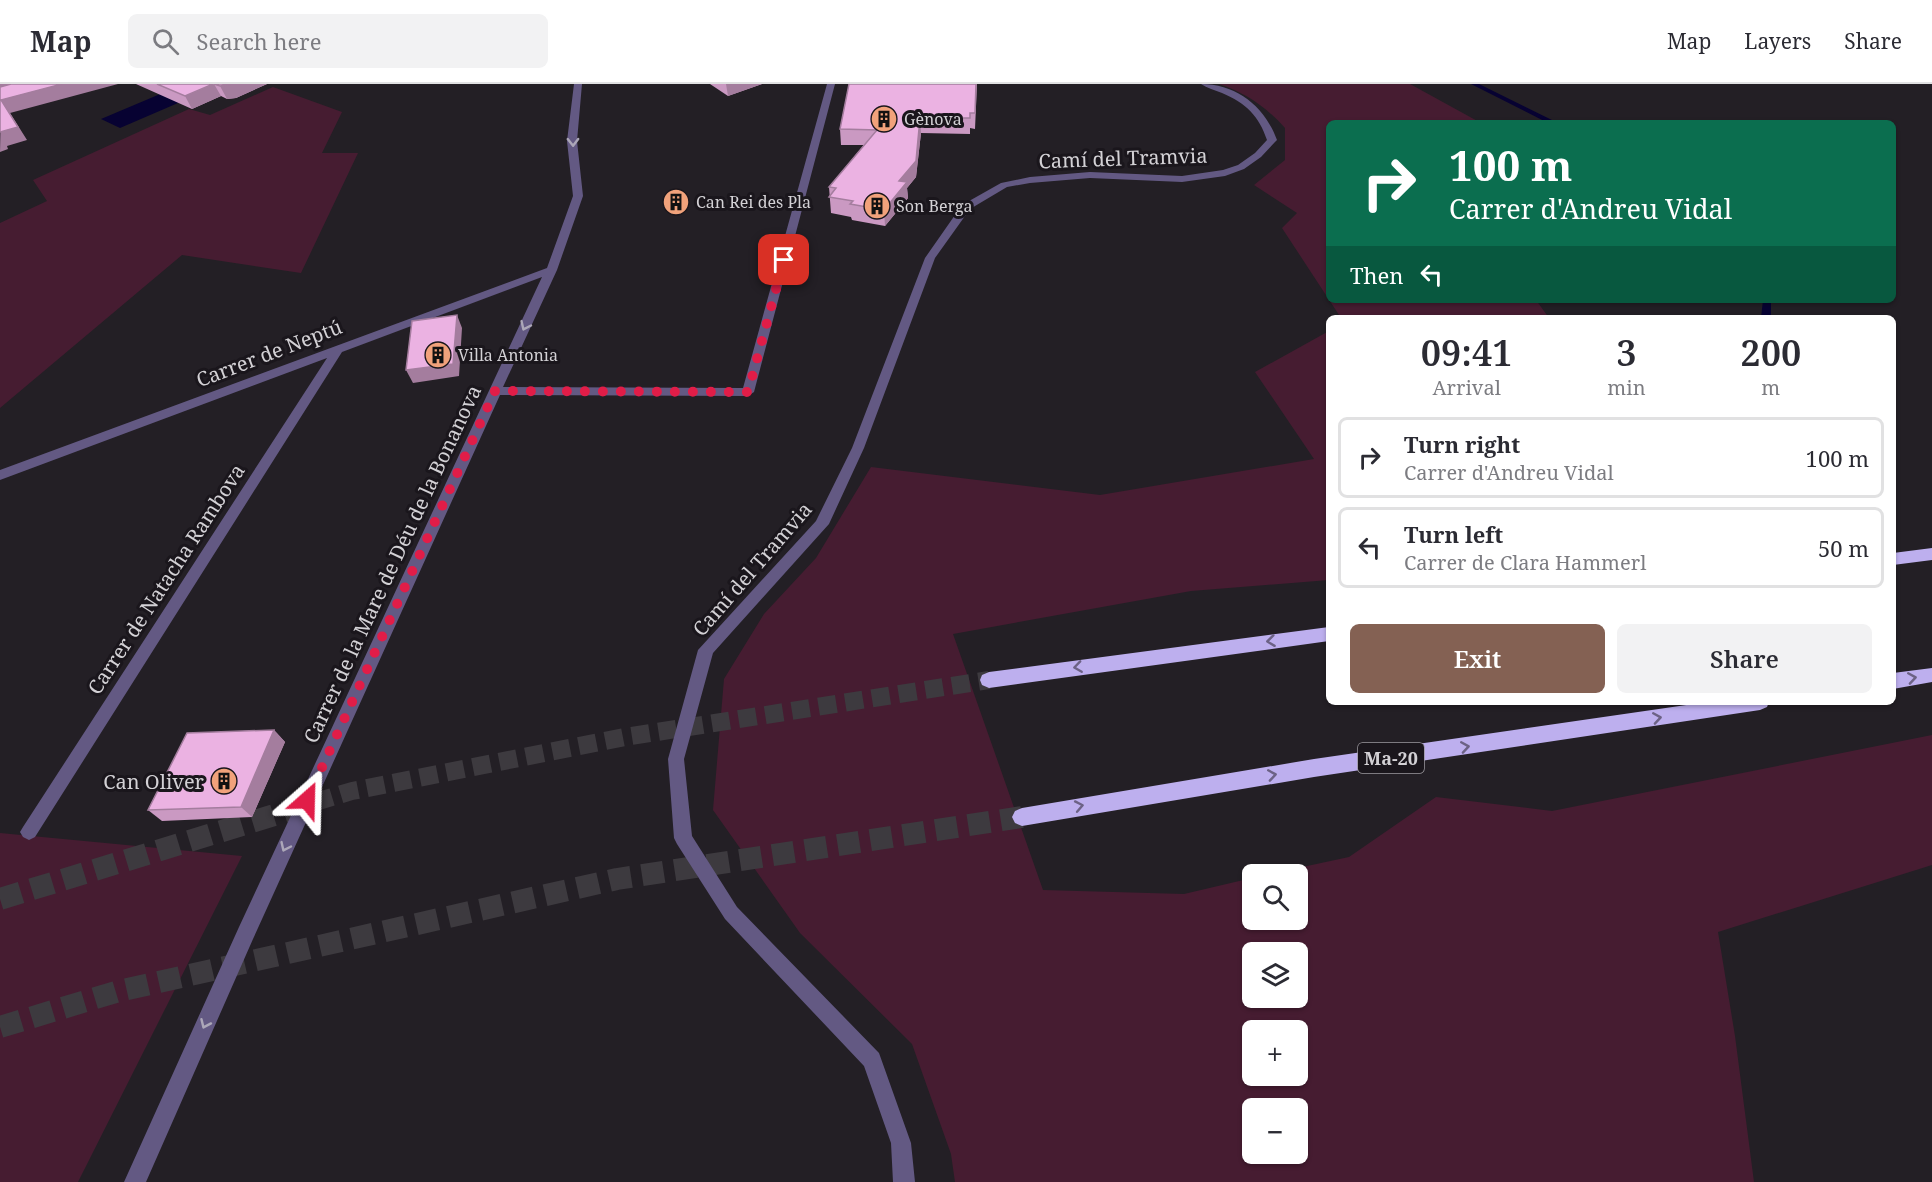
<!DOCTYPE html>
<meta charset="utf-8">
<style>
:root{--surface:#fff;--page:#f2f2f3;--text:#2b2b33;--muted:#7c7c81;--line:#e1e1e2;--accent:#846153}
body{margin:0;font-family:"Noto Serif",serif;background:var(--page);color:var(--text);height:100vh;display:flex;flex-direction:column;font-size:22px;white-space:nowrap}
*{box-sizing:border-box;margin:0}
p{font-size:20px;color:var(--muted)}
.icon{flex:none;width:33px;height:33px;fill:none;stroke:currentColor;stroke-width:2;stroke-linecap:round;stroke-linejoin:round}
.map{position:relative;flex:1;overflow:hidden}
.side{position:absolute;left:1326px;top:231px;width:570px;height:390px;display:flex;flex-direction:column;background:var(--surface);border-radius:9px;box-shadow:0 2px 4px #0004}
.side>*{flex:none}
.banner{position:absolute;left:1326px;top:36px;width:570px;height:183px;border-radius:9px;box-shadow:0 2px 4px #0004;background:#0b6e4f;color:#fff;overflow:hidden}
.controls{position:absolute;left:1242px;top:780px;display:grid;gap:12px}
.controls a{display:grid;place-items:center;width:66px;height:66px;border-radius:9px;background:var(--surface);box-shadow:0 2px 4px #0004;font-size:30px}
.pin{position:absolute;display:grid;place-items:center;width:51px;height:51px;color:#fff;margin:-26px;border-radius:12px;box-shadow:0 3px 9px #0006}
.me{position:absolute;width:66px;margin:-33px;rotate:25deg;stroke-linejoin:round;filter:drop-shadow(0 0 4px #0008)}
.turn{display:flex;align-items:center;gap:21px;height:126px;padding:0 24px;font-size:27px}
.turn .icon{width:78px;height:78px;stroke-width:2.5}
.turn b{display:block;font-size:42px;line-height:51px}
.then{display:flex;align-items:center;height:57px;padding:0 24px;background:#0003;gap:12px;font-size:22px}
.eta{display:flex;justify-content:space-evenly;align-items:center;height:102px;text-align:center}
.eta b{font-size:36px;font-weight:600;line-height:42px}
.primary-button{display:flex;gap:12px;margin-top:auto;padding:12px 24px}
.primary-button a{flex:1;height:69px;border-radius:9px;background:var(--accent);color:#fff;font-size:24px;font-weight:600;line-height:69px;text-align:center}
.primary-button a+a{background:var(--page);color:var(--text)}
ul{padding:0;list-style:none}
li{display:flex;align-items:center;gap:18px;height:81px;margin:0 12px 9px;padding:0 12px;border:3px solid var(--line);border-radius:9px}
li div{flex:1}
li b{display:block;font-size:22px}
li em{font-style:normal}
header{display:flex;align-items:center;gap:36px;box-sizing:border-box;height:84px;padding:0 30px;background:var(--surface);border-bottom:2px solid var(--line)}
header strong{font-size:28px}
nav{display:flex;gap:33px;margin-inline-start:auto;font-size:21px}
.search{width:420px;height:54px;background:var(--page);display:flex;align-items:center;gap:15px;box-sizing:border-box;padding:0 21px;border-radius:9px;color:var(--muted);font-size:22px}
.map>svg:first-child{display:block}
.green{fill:#461c31;fill-rule:evenodd}
.water{fill:#070232}
.lines{fill:none;stroke-linecap:round;stroke-linejoin:round}
.stream{fill:#070232;fill-rule:evenodd}
.motorway-tunnel-far1{stroke:#3d3a3f;stroke-width:18;stroke-dasharray:18 9;stroke-linecap:butt}
.motorway-tunnel{stroke:#3d3a3f;stroke-width:22;stroke-dasharray:22 11;stroke-linecap:butt}
.minor{fill:#635983;fill-rule:evenodd}
.tertiary{fill:#635983;fill-rule:evenodd}
.motorway{fill:#bdafee;fill-rule:evenodd}
.wall{fill:#ca99c2}
.shaded-wall{fill:#a47d9e}
.building{fill:#ebb2e2;stroke:#a47d9e;stroke-width:1.5}
.oneway{stroke:#aca7b8}
.oneway2{stroke:#6c6285}
.route{stroke:#e11d48;stroke-width:10;stroke-dasharray:0 18}
.labels{text-anchor:middle;dominant-baseline:central;stroke-width:6;stroke-linejoin:round;paint-order:stroke}
.far-poi-label{font-size:16px;fill:#d3d1d5;stroke:#1a161c;text-anchor:start}
.shield{fill:#1a161c;stroke:#9c999e;stroke-width:1.5}
.shield-label{font-size:18px;font-weight:bold;fill:#d3d1d5}
.street-label{font-size:20px;fill:#d3d1d5;stroke:#1a161c}
.poi-label{font-size:20px;fill:#d3d1d5;stroke:#1a161c;text-anchor:end}
</style>
<header>
<strong>Map</strong>
<div class="search"><svg class="icon" aria-label="search" viewBox="0 0 24 24"><circle cx="10" cy="10" r="6"/><path d="M15 15l6 6"/></svg>Search here</div>
<nav><a>Map</a><a>Layers</a><a>Share</a></nav>
</header>
<div class="map">
<svg width="1932" height="1098" viewBox="0 0 1932 1098">
<rect width="100%" height="100%" fill="#231f25"/>
<!-- green -->
<g class="green">
<path d="M 1219,0 L 1410,0 L 1481,39 L 1329,39 L 1329,216 L 1536,216 L 1549,234 L 1341,234 L 1282,144 L 1297,129 L 1254,101 L 1285,76 L 1285,44 C 1266,23 1246,9 1219,0 Z"/>
<polygon points="273,3 342,28 322,69 358,69 301,189 182,171 0,324 0,139 47,117 33,96 189,25 210,31"/>
<path d="M 1329,247 L 1329,496 L 1191,507 L 953,550 L 1043,806 L 1184,810 L 1252,794 L 1252,836 L 1298,836 L 1298,790 L 1270,790 L 1349,773 L 1436,713 L 1552,727 L 1932,651 L 1932,781 L 1718,848 L 1735,952 L 1754,1098 L 955,1098 L 951,1070 L 912,960 L 800,849 L 713,726 L 724,595 L 764,530 L 816,474 L 871,383 L 1100,411 L 1314,375 L 1255,288 ZM 1252,868 L 1298,868 L 1298,914 L 1252,914 ZM 1252,946 L 1298,946 L 1298,992 L 1252,992 ZM 1252,1024 L 1298,1024 L 1298,1070 L 1252,1070 Z"/>
<polygon points="0,749 242,772 78,1098 0,1098"/>
</g>
<!-- water -->
<polygon class="water" points="165,8 185,16 120,44 101,35"/>
<g class="lines">
<!-- stream -->
<g class="stream">
<polygon points="1471,0 1479,0 1558,39 1548,39"/>
<polygon points="1763,216 1771,216 1771,234 1761,234"/>
</g>
<!-- motorway-tunnel-far1 -->
<polyline class="motorway-tunnel-far1" points="289,726 352,707 625,653 989,596"/>
<!-- motorway-tunnel -->
<g class="motorway-tunnel">
<polyline points="0,815 294,725"/>
<polyline points="0,943 119,907 617,795 1022,733"/>
</g>
<!-- minor -->
<polygon class="minor" points="574,0 582,0 577,57 583,112 557,186 503,303 743,304 827,0 835,0 754,308 748,312 500,311 253,855 146,1098 124,1098 239,843 542,193 342,268 35,753 29,756 23,753 20,748 23,743 327,274 0,396 0,386 547,184 573,112 567,57"/>
<!-- tertiary -->
<path class="tertiary" d="M 1201,0 C 1237,0 1265,23 1277,56 L 1275,58 L 1261,73 L 1244,85 L 1225,92 L 1182,98 L 1090,94 L 1030,99 L 1007,103 L 970,125 L 935,174 L 864,364 L 829,440 L 713,569 L 684,675 L 692,752 L 737,823 L 879,969 L 911,1059 L 915,1098 L 893,1098 L 891,1059 L 864,982 L 725,835 L 677,760 L 674,754 L 668,675 L 698,566 L 816,437 L 852,364 L 925,174 L 962,121 L 1001,99 L 1030,93 L 1090,88 L 1182,92 L 1223,86 L 1238,81 L 1255,69 L 1267,56 C 1259,32 1246,19 1222,9 C 1215,6 1207,4 1201,0 Z"/>
<!-- motorway -->
<g class="motorway">
<polygon points="1932,464 1932,476 1893,481 1893,469"/>
<polygon points="1329,543 1329,557 989,604 982,601 980,596 982,591 989,588"/>
<polygon points="1932,584 1932,598 1893,605 1893,589"/>
<polygon points="1707,618 1769,618 1767,623 1760,626 1314,693 1022,742 1015,739 1012,733 1015,727 1022,724 1314,675"/>
</g>
</g>
<!-- wall -->
<g class="wall">
<polygon points="136,0 267,0 236,14 227,15 221,12 192,25"/>
<polygon points="710,0 762,0 728,12"/>
<polygon points="977,0 975,45 970,44 970,50 921,49 916,93 907,104 908,114 885,142 852,136 851,133 831,129 829,103 864,61 841,61 840,45"/>
<polygon points="274,646 285,658 252,733 162,737 148,726"/>
</g>
<!-- shaded-wall -->
<g class="shaded-wall">
<polygon points="0,0 32,0 0,9"/>
<polygon points="62,0 118,0 10,29 27,56 7,62 8,65 0,68 1,16"/>
<polygon points="214,0 221,12 192,25 185,12"/>
<polygon points="232,0 267,0 236,14 227,15 220,2"/>
<polygon points="726,0 762,0 728,12"/>
<polygon points="920,34 921,49 916,93 907,104 908,114 885,142 884,126 899,97"/>
<polygon points="457,231 462,244 459,292 413,299 406,286"/>
<polygon points="274,646 285,658 252,733 241,723"/>
</g>
<!-- building -->
<g class="building">
<polygon points="11,0 62,0 1,16 18,43 0,48 0,3"/>
<polygon points="157,0 213,0 185,12"/>
<polygon points="214,0 232,0 220,2"/>
<polygon points="849,0 976,0 975,29 970,29 970,34 920,34 916,77 899,97 907,98 884,126 850,120 853,117 829,113 836,104 829,103 877,46 840,45"/>
<polygon points="457,231 453,280 406,286 412,237"/>
<polygon points="274,646 241,723 148,726 187,649"/>
</g>
<!-- one-way arrows -->
<defs><path id="oneway-chevron" d="M-2-3.5L2.5 0L-2 3.5" fill="none" stroke-width="1.6" stroke-linecap="round" stroke-linejoin="round" transform="scale(1.5)"/></defs>
<g class="oneway">
<use href="#oneway-chevron" transform="translate(573 58) rotate(89)"/>
<use href="#oneway-chevron" transform="translate(525 242) rotate(115)"/>
<use href="#oneway-chevron" transform="translate(285 763) rotate(115)"/>
<use href="#oneway-chevron" transform="translate(205 940) rotate(114)"/>
</g>
<g class="oneway2">
<use href="#oneway-chevron" transform="translate(1271 557) rotate(173)"/>
<use href="#oneway-chevron" transform="translate(1078 583) rotate(172)"/>
<use href="#oneway-chevron" transform="translate(1912 594) rotate(-9)"/>
<use href="#oneway-chevron" transform="translate(1657 634) rotate(-9)"/>
<use href="#oneway-chevron" transform="translate(1465 663) rotate(-9)"/>
<use href="#oneway-chevron" transform="translate(1272 691) rotate(-9)"/>
<use href="#oneway-chevron" transform="translate(1079 722) rotate(-11)"/>
</g>
<g class="lines">
<!-- route -->
<polyline class="route" points="307,716 495,307 748,308 784,176"/>
</g>
<!-- icons -->
<defs>
<symbol id="building-disc" viewBox="-11 -11 22 22"><circle r="9.5" fill="#f1a27b" stroke="#1a161c"/><path d="M-4-6H4V6H1V3H-1V6H-4ZM-2.5-4.3h1.7v1.8h-1.7ZM.8-4.3h1.7v1.8H.8ZM-2.5-1h1.7V.8h-1.7ZM.8-1h1.7V.8H.8Z" fill="#111"/></symbol>
</defs>
<g fill-rule="evenodd">
<use href="#building-disc" x="869" y="20" width="30" height="30"/>
<use href="#building-disc" x="661" y="103" width="30" height="30"/>
<use href="#building-disc" x="862" y="107" width="30" height="30"/>
<use href="#building-disc" x="423" y="256" width="30" height="30"/>
<use href="#building-disc" x="209" y="682" width="30" height="30"/>
</g>
<g class="labels">
<!-- far-poi labels -->
<g class="far-poi-label">
<text x="904" y="35">Gènova</text>
<text x="696" y="118">Can Rei des Pla</text>
<text x="896" y="122">Son Berga</text>
<text x="458" y="271">Villa Antonia</text>
</g>
<!-- shield labels -->
<rect class="shield" x="1358" y="659" width="66" height="30" rx="4.5"/>
<g class="shield-label">
<text x="1391" y="674">Ma-20</text>
</g>
<!-- street labels -->
<g class="street-label">
<text transform="translate(1123 74) rotate(-2)">Camí del Tramvia</text>
<text transform="translate(269 269) rotate(-21)">Carrer de Neptú</text>
<text transform="translate(392 480) rotate(-65)">Carrer de la Mare de Déu de la Bonanova</text>
<text transform="translate(752 485) rotate(-49)">Camí del Tramvia</text>
<text transform="translate(166 495) rotate(-57)">Carrer de Natacha Rambova</text>
</g>
<!-- poi labels -->
<g class="poi-label">
<text x="204" y="697">Can Oliver</text>
</g>
</g>
</svg>
<div class="controls">
<a><svg class="icon" aria-label="search" viewBox="0 0 24 24"><circle cx="10" cy="10" r="6"/><path d="M15 15l6 6"/></svg></a>
<a><svg class="icon" aria-label="layers" viewBox="0 0 24 24"><path d="M12 4l9 5-9 5-9-5zM3 14l9 5 9-5"/></svg></a>
<a>+</a>
<a>−</a>
</div>
<div class="pin" style="left:784px;top:176px;background:#d93025"><svg class="icon" aria-label="arrive" viewBox="0 0 24 24"><path d="M6 21V4h12l-3 4 3 4H6"/></svg></div>
<svg class="me" style="left:307px;top:716px" viewBox="-20 -20 40 40"><path d="M0-17L14 15 0 8-14 15z" fill="#e11d48" stroke="#fff" stroke-width="4"/></svg>
<div class="banner">
<div class="turn"><svg class="icon" aria-label="right" viewBox="0 0 24 24"><path d="M7 20v-9h11M14 6l5 5-5 5"/></svg><div><b>100 m</b>Carrer d'Andreu Vidal</div></div>
<div class="then">Then<svg class="icon" aria-label="left" viewBox="0 0 24 24"><path d="M17 20v-9H6M10 6l-5 5 5 5"/></svg></div>
</div>
<section class="side">
<div class="eta">
<div><b>09:41</b><p>Arrival</p></div>
<div><b>3</b><p>min</p></div>
<div><b>200</b><p>m</p></div>
</div>
<ul>
<li><svg class="icon" aria-label="right" viewBox="0 0 24 24"><path d="M7 20v-9h11M14 6l5 5-5 5"/></svg><div><b>Turn right</b><p>Carrer d'Andreu Vidal</p></div><em>100 m</em></li>
<li><svg class="icon" aria-label="left" viewBox="0 0 24 24"><path d="M17 20v-9H6M10 6l-5 5 5 5"/></svg><div><b>Turn left</b><p>Carrer de Clara Hammerl</p></div><em>50 m</em></li>
</ul>
<div class="primary-button"><a>Exit</a><a>Share</a></div>
</section>
</div>
